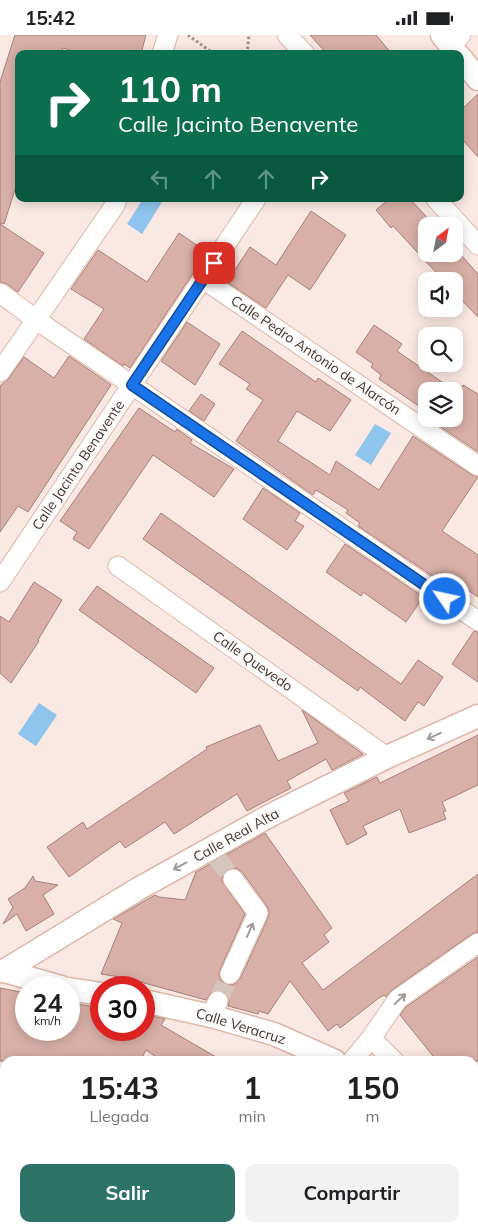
<!DOCTYPE html>
<html lang="es">
<meta charset="utf-8">
<style>
:root{--surface:#fff;--page:#f2f2f2;--text:#202124;--muted:#757577;--accent:#2e7368}
body{margin:0;font-family:Mulish,sans-serif;background:var(--page);color:var(--text);height:100vh;display:flex;flex-direction:column;font-size:19px;white-space:nowrap}
*{box-sizing:border-box;margin:0}
p{font-size:16px;color:var(--muted)}
.icon{flex:none;width:28px;height:28px;fill:none;stroke:currentColor;stroke-width:2;stroke-linecap:round;stroke-linejoin:round}
.map{position:relative;flex:1;overflow:hidden}
.drawer{position:absolute;left:0px;top:1021px;width:479px;height:176px;display:flex;flex-direction:column;background:var(--surface);border-radius:15px 15px 0 0;box-shadow:0 2px 12px #0003}
.drawer>*{flex:none}
.hud{position:absolute;left:15px;top:15px;width:449px;height:152px;border-radius:10px;box-shadow:0 2px 12px #0003;background:#0b6e4f;color:#fff;overflow:hidden}
.needle{width:32px;rotate:32deg}
.fabs{position:absolute;left:418px;top:182px;display:grid;gap:10px}
.fabs a{display:grid;place-items:center;width:45px;height:45px;border-radius:10px;background:var(--surface);box-shadow:0 2px 12px #0003;font-size:25px}
.speed{position:absolute;left:15px;top:941px;display:flex;gap:10px;font-size:25px;font-weight:700;text-align:center}
.speed>*{display:grid;place-content:center;width:65px;height:65px;border-radius:50%;background:var(--surface);box-shadow:0 2px 12px #0003;line-height:1}
.speed small{font-size:12px;font-weight:400}
.speed .limit{border:8px solid #d22;background:#fff;color:#111}
.pin{position:absolute;display:grid;place-items:center;width:42px;height:42px;color:#fff;margin:-21px;border-radius:10px;box-shadow:0 2px 8px #0006}
.me{position:absolute;width:55px;margin:-28px;rotate:304deg;stroke-linejoin:round;filter:drop-shadow(0 0 4px #0008)}
.turn{display:flex;align-items:center;gap:18px;height:105px;padding:0 20px;font-size:22px}
.turn .icon{width:65px;height:65px;stroke-width:2.5}
.turn b{display:block;font-size:35px;line-height:42px}
.lanes{display:flex;align-items:center;height:48px;padding:0 20px;background:#0003;justify-content:center;gap:25px;direction:ltr}
.lanes .off{opacity:.35}
.eta{display:flex;justify-content:space-evenly;align-items:center;height:85px;text-align:center}
.eta b{font-size:30px;font-weight:700;line-height:35px}
.button{display:flex;gap:10px;margin-top:auto;padding:10px 20px}
.button a{flex:1;height:58px;border-radius:10px;background:var(--accent);color:#fff;font-size:20px;font-weight:700;line-height:58px;text-align:center}
.button a+a{background:var(--page);color:var(--text)}
.status{display:flex;justify-content:space-between;align-items:center;height:35px;padding:0 25px;background:var(--surface);direction:ltr}
.status svg{height:14px;fill:currentColor}
.map>svg:first-child{display:block}
.water{fill:#8fc5ed}
.building{fill:#d9b0a7;stroke:#a68078;fill-rule:evenodd}
.lines{fill:none;stroke-linecap:round;stroke-linejoin:round}
.minor-tunnel{stroke:#d5c5bf;stroke-width:19;stroke-dasharray:19 9;stroke-linecap:butt}
.minor-casing{stroke:#deb7a9;stroke-width:21}
.tertiary-casing{stroke:#deb7a9;stroke-width:25}
.path{stroke:#9f8f89;stroke-width:3;stroke-dasharray:2.5 2.5;stroke-linecap:butt}
.minor{stroke:#fff;stroke-width:19}
.tertiary{stroke:#fff;stroke-width:22}
.oneway{stroke:#a19a96}
.route-casing{stroke:#114b97;stroke-width:12}
.route{stroke:#1a73e8;stroke-width:9}
.labels{text-anchor:middle;dominant-baseline:central;stroke-width:5;stroke-linejoin:round;paint-order:stroke}
.street-label{font-size:14px;fill:#43342e;stroke:#fafafa}
</style>
<div class="status"><b>15:42</b><svg viewBox="0 0 49 12"><path d="M0 12V9h3v3zM5 12V6h3v6zM10 12V3h3v9zM15 12V0h3v12zM26 1h20v11H26zM47 4h2v5h-2z"/></svg></div>
<div class="map">
<svg width="478" height="1197" viewBox="0 0 478 1197">
<rect width="100%" height="100%" fill="#fae9e3"/>
<!-- water -->
<g class="water">
<polygon points="143,164 156,164 162,167 142,199 127,189"/>
<polygon points="375,389 391,398 371,430 355,420"/>
<polygon points="39,668 57,680 36,711 18,699"/>
</g>
<!-- building -->
<g class="building">
<polygon points="15,0 146,0 141,19 83,19 63,13 61,19 19,19 19,142 4,189 0,188 0,47"/>
<polygon points="310,0 376,0 392,19 327,19"/>
<polygon points="478,59 478,122 460,102 460,76"/>
<polygon points="389,164 410,164 435,191 426,191 426,219 454,219 454,212 478,239 478,282 454,257 454,246 444,246 393,191 391,193 376,175"/>
<polygon points="311,176 346,200 310,255 288,240 266,273 227,247 250,212 276,230"/>
<polygon points="0,189 44,218 18,257 7,249 0,247"/>
<polygon points="179,198 207,217 130,333 124,329 123,331 84,304 104,274 71,254 98,215 147,247"/>
<polygon points="187,287 220,309 195,350 161,326"/>
<polygon points="374,290 402,309 397,316 458,358 463,350 478,359 478,417 429,384 454,384 454,356 426,356 426,376 379,344 381,340 371,332 373,329 356,317"/>
<polygon points="242,296 316,347 318,343 351,365 330,396 297,376 278,406 330,440 336,426 379,455 413,401 472,440 478,442 442,496 478,520 478,562 442,537 437,544 358,491 360,488 346,478 348,475 316,455 313,460 236,406 263,365 246,354 250,349 219,329"/>
<polygon points="69,321 111,350 28,477 18,471 0,497 0,351 9,343 24,322 54,343"/>
<polygon points="201,359 215,369 204,386 189,376"/>
<polygon points="139,373 175,397 177,394 192,405 190,408 234,434 214,462 153,420 89,514 73,504 77,497 60,486"/>
<polygon points="263,453 300,478 295,486 304,491 287,515 243,484"/>
<polygon points="161,478 401,649 418,625 443,642 424,671 418,667 405,686 360,652 358,656 143,504"/>
<polygon points="345,509 423,562 406,587 363,557 361,561 326,537"/>
<polygon points="34,547 62,565 38,605 39,606 11,648 0,638 0,581 9,587"/>
<polygon points="97,551 214,633 196,658 79,575"/>
<polygon points="474,596 478,597 478,647 452,629"/>
<polygon points="302,675 363,719 332,735 326,724 287,746 291,753 247,776 237,759 174,799 165,787 125,813 120,806 69,842 47,812 83,787 87,794 207,714 206,712 230,702 260,690 278,726 318,708"/>
<polygon points="478,700 478,750 442,767 446,776 443,777 446,784 409,798 400,774 363,791 367,799 347,810 330,775 349,766 344,758 377,742 380,748"/>
<path d="M 265,798 L 332,893 L 324,900 L 329,907 L 302,928 L 323,955 L 478,839 L 478,897 L 472,899 L 392,955 L 386,962 L 384,960 L 379,963 L 340,993 L 337,989 L 328,996 L 290,946 L 268,979 L 259,976 L 258,979 L 228,971 L 229,966 L 227,960 L 222,956 L 218,955 L 212,957 L 206,965 L 126,943 L 101,939 L 122,888 L 113,884 L 155,860 L 159,862 L 185,865 L 196,837 ZM 232,833 L 238,834 L 242,837 L 267,871 L 269,877 L 268,883 L 240,944 L 236,948 L 231,950 L 225,949 L 221,945 L 219,940 L 220,935 L 245,879 L 222,846 L 223,839 L 227,835 Z"/>
<polygon points="33,841 35,846 58,850 43,860 54,879 26,896 17,879 3,889 13,872 8,864 25,853"/>
<polygon points="478,922 478,1026 437,1026 400,980 406,972"/>
<polygon points="0,953 26,958 26,995 69,995 69,967 77,969 101,973 101,995 144,995 144,979 165,984 161,990 223,1026 162,1026 146,1015 140,1026 0,1026"/>
</g>
<g class="lines">
<!-- minor-tunnel -->
<g class="minor-tunnel">
<polyline points="216,822 233,844"/>
<polyline points="218,966 230,939"/>
</g>
<defs>
<g id="minor">
<polyline points="287,0 305,19"/>
<polyline points="451,11 461,0"/>
<polyline points="162,19 168,0"/>
<polyline points="436,164 478,210"/>
<polyline points="203,244 478,431"/>
<polyline points="0,258 35,284 478,586"/>
<polyline points="0,337 115,170 117,164"/>
<polyline points="118,531 387,722"/>
<polyline points="0,547 256,164"/>
<polyline points="230,939 258,878 233,844"/>
<polyline points="211,981 218,966"/>
<polyline points="371,1003 394,1026"/>
<polyline points="352,1026 371,1003 398,964 478,908"/>
<polyline points="0,1076 5,1069"/>
<polyline points="0,1163 5,1166"/>
<polyline points="45,1192 52,1197"/>
<polyline points="209,1192 215,1197"/>
<polyline points="308,1197 312,1192"/>
</g>
<g id="tertiary">
<polyline points="442,0 457,19"/>
<polyline points="460,22 478,44"/>
<polyline points="0,936 4,936 61,952"/>
<polyline points="4,936 138,854 271,780 387,722 478,681"/>
<polyline points="69,954 101,959"/>
<polyline points="144,966 211,981 274,999 335,1026"/>
<polyline points="474,1089 478,1091"/>
</g>
</defs>
<!-- minor casing -->
<use href="#minor" class="minor-casing"/>
<!-- tertiary casing -->
<use href="#tertiary" class="tertiary-casing"/>
<!-- path -->
<g class="path">
<polyline points="188,0 214,19"/>
<polyline points="247,19 249,0"/>
</g>
<!-- minor -->
<use href="#minor" class="minor"/>
<!-- tertiary -->
<use href="#tertiary" class="tertiary"/>
</g>
<!-- one-way arrows -->
<defs><path id="oneway-shaft" d="M-6 0H5M1.5-3L5.5 0L1.5 3" fill="none" stroke-width="1.6" stroke-linecap="round" stroke-linejoin="round" transform="scale(1.25)"/></defs>
<g class="oneway">
<use href="#oneway-shaft" transform="translate(434 701) rotate(156)"/>
<use href="#oneway-shaft" transform="translate(180 831) rotate(152)"/>
<use href="#oneway-shaft" transform="translate(250 895) rotate(-66)"/>
<use href="#oneway-shaft" transform="translate(400 964) rotate(-43)"/>
</g>
<g class="lines">
<defs>
<polyline id="route" points="214,228 132,350 445,564"/>
</defs>
<!-- route casing -->
<use href="#route" class="route-casing"/>
<!-- route -->
<use href="#route" class="route"/>
</g>
<g class="labels">
<!-- street labels -->
<g class="street-label">
<text transform="translate(316 320) rotate(34)">Calle Pedro Antonio de Alarcón</text>
<text transform="translate(78 430) rotate(-56)">Calle Jacinto Benavente</text>
<text transform="translate(253 626) rotate(35)">Calle Quevedo</text>
<text transform="translate(236 800) rotate(-29)">Calle Real Alta</text>
<text transform="translate(241 991) rotate(17)">Calle Veracruz</text>
</g>
</g>
</svg>
<div class="fabs">
<a><svg class="needle" viewBox="-14 -14 28 28"><path d="M0-13l5 13h-10z" fill="#e53935"/><path d="M0 13l5-13h-10z" fill="#757577"/></svg></a>
<a><svg class="icon" aria-label="sound" viewBox="0 0 24 24"><path d="M4 9h4l5-4v14l-5-4H4zM17 9q2 3 0 6"/></svg></a>
<a><svg class="icon" aria-label="search" viewBox="0 0 24 24"><circle cx="10" cy="10" r="6"/><path d="M15 15l6 6"/></svg></a>
<a><svg class="icon" aria-label="layers" viewBox="0 0 24 24"><path d="M12 4l9 5-9 5-9-5zM3 14l9 5 9-5"/></svg></a>
</div>
<div class="speed"><div>24<small>km/h</small></div><div class="limit">30</div></div>
<div class="pin" style="left:214px;top:228px;background:#d93025"><svg class="icon" aria-label="arrive" viewBox="0 0 24 24"><path d="M6 21V4h12l-3 4 3 4H6"/></svg></div>
<svg class="me" style="left:445px;top:564px" viewBox="-20 -20 40 40"><circle r="17" fill="#1a73e8" stroke="#fff" stroke-width="3"/><path d="M0-11L8 9 0 5-8 9z" fill="#fff"/></svg>
<div class="hud">
<div class="turn"><svg class="icon" aria-label="right" viewBox="0 0 24 24"><path d="M7 20v-9h11M14 6l5 5-5 5"/></svg><div><b>110 m</b>Calle Jacinto Benavente</div></div>
<div class="lanes"><svg class="icon off" aria-label="left" viewBox="0 0 24 24"><path d="M17 20v-9H6M10 6l-5 5 5 5"/></svg><svg class="icon off" aria-label="ahead" viewBox="0 0 24 24"><path d="M12 20V5M6 11l6-6 6 6"/></svg><svg class="icon off" aria-label="ahead" viewBox="0 0 24 24"><path d="M12 20V5M6 11l6-6 6 6"/></svg><svg class="icon" aria-label="right" viewBox="0 0 24 24"><path d="M7 20v-9h11M14 6l5 5-5 5"/></svg></div>
</div>
<section class="drawer">
<div class="eta">
<div><b>15:43</b><p>Llegada</p></div>
<div><b>1</b><p>min</p></div>
<div><b>150</b><p>m</p></div>
</div>
<div class="button"><a>Salir</a><a>Compartir</a></div>
</section>
</div>
